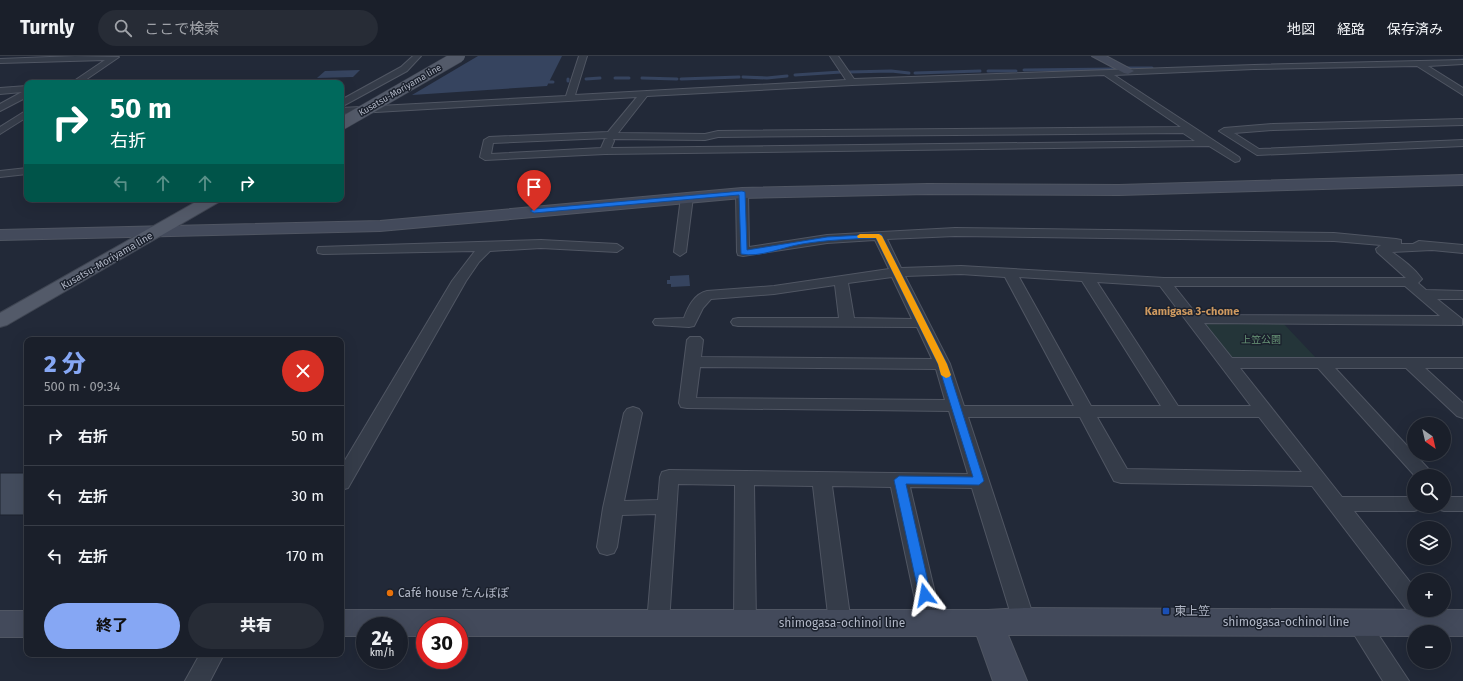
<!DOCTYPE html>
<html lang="ja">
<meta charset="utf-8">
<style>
:root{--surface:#1a1f2a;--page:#272c36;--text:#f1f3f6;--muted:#9fa2a8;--line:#383d47;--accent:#86a7f4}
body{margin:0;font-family:"Fira Sans","Noto Sans JP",sans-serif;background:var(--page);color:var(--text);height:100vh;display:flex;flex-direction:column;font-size:15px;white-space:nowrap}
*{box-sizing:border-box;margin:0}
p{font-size:13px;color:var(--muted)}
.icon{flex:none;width:22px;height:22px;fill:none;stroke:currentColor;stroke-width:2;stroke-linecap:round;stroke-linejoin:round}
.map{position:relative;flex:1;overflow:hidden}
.drawer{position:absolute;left:24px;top:281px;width:320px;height:320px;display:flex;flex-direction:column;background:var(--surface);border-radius:8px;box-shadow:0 4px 16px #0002,0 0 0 1px var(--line)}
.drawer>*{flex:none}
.top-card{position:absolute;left:24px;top:24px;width:320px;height:122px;border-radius:8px;box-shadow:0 4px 16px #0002,0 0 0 1px var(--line);background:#00695c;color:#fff;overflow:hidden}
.needle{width:26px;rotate:146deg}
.fabs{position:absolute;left:1407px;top:361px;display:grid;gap:8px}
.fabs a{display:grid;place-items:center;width:44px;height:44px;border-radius:50%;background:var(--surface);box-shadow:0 4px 16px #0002,0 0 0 1px var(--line);font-size:20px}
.speed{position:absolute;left:356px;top:561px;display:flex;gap:8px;font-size:20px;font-weight:700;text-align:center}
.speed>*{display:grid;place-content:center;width:52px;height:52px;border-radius:50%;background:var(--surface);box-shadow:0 4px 16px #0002,0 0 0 1px var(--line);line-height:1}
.speed small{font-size:10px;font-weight:400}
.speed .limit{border:6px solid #d22;background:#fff;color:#111}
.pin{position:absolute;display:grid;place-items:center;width:34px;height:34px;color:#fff;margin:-41px -17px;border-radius:50% 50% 50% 0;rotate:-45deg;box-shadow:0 0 4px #0007}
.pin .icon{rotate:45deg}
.me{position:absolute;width:44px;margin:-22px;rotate:347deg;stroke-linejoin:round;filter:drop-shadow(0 0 3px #0008)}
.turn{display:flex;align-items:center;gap:14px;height:84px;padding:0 20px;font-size:18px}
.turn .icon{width:52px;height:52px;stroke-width:2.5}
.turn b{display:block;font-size:28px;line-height:34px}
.lanes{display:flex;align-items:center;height:38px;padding:0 20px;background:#0003;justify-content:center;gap:20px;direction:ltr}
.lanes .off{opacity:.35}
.round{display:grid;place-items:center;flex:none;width:42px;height:42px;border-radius:21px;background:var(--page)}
.summary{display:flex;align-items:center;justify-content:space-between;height:68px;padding:0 20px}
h1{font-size:24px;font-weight:800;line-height:30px;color:var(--accent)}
.cta{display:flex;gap:8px;margin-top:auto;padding:8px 20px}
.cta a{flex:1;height:46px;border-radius:24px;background:var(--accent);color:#111;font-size:16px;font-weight:800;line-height:46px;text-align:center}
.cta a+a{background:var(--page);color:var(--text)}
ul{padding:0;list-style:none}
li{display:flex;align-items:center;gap:12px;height:60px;padding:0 20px;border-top:1px solid var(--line)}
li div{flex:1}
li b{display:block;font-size:15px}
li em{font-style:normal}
header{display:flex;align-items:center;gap:24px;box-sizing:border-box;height:56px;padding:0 20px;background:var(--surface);border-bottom:1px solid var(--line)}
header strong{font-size:19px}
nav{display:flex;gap:22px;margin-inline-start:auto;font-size:14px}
.search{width:280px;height:36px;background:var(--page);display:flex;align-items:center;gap:10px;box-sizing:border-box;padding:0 14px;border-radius:22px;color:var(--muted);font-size:15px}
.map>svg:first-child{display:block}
.green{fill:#243539}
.water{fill:#36445f}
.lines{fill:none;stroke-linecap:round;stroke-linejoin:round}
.stream{stroke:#36445f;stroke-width:3}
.building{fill:#434c5d;stroke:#1d232f}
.street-casing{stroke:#505663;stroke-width:2}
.secondary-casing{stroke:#505663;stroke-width:2}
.primary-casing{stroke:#3f4552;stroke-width:2}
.street{fill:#353c49;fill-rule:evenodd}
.secondary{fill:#434a5b;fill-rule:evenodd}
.primary{fill:#535a69;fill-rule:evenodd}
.primary-bridge-casing{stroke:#3f4552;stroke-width:13;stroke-linecap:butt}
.primary-bridge{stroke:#535a69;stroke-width:12}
.route{fill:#1a73e8;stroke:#114b97}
.slow{fill:#f59e0b}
.food-dot{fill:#e8710a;stroke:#1b212d;stroke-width:1.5}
.transit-dot{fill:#1a4fb4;stroke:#1b212d;stroke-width:1.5}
.labels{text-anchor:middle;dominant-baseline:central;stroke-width:3;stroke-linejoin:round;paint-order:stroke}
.far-street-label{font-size:9px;fill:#b0b6c5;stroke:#1b212d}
.street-label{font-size:10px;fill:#b0b6c5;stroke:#1b212d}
.park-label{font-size:10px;fill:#689576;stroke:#1b212d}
.neighbourhood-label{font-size:11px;font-weight:bold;fill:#cf9a60;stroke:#1b212d}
.near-poi-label{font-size:12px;fill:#b0b6c5;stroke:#1b212d;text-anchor:start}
.near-street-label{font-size:12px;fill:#b0b6c5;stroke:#1b212d}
</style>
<header>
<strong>Turnly</strong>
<div class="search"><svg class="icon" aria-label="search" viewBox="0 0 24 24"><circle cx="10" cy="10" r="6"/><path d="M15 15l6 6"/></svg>ここで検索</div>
<nav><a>地図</a><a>経路</a><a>保存済み</a></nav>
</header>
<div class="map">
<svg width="1463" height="625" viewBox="0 0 1463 625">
<rect width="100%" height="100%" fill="#222938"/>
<!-- green -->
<polygon class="green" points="1207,266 1282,266 1317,303 1239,303 1231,301 1205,267"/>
<!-- water -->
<g class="water">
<polygon points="478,0 562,0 547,30 412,39"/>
<polygon points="360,14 353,21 317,22 325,15"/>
<polygon points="689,219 690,230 671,231 671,228 667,228 667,224 670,224 670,220"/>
</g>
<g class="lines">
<!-- stream -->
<g class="stream">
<polyline points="1451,5 1463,4"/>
<polyline points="1127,12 1152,12"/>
<polyline points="1024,14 1116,13"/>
<polyline points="988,15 1016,15"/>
<polyline points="849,16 891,15 909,17"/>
<polyline points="915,17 980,15"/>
<polyline points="795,19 841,16"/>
<polyline points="743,21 767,22 787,20"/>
<polyline points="615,22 629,22"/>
<polyline points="642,22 677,23"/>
<polyline points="568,23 568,25"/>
<polyline points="586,23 600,22"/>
<polyline points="681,23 739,21"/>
<polyline points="549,26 553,26"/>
</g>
</g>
<!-- building -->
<rect class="building" x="0" y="417" width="27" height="42"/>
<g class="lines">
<defs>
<g id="street">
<polygon points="75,0 119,1 81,27 71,27 105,4 0,7 0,3"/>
<polygon points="413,0 421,0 407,15 341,51 341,44 401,11"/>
<path d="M 579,0 L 587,0 L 575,39 L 846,24 L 830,0 L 838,0 L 854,23 L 1254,9 L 1463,4 L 1463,8 L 1428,10 L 1463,32 L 1463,39 L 1417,10 L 1254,13 L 1114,19 L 1239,101 L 1240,103 L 1239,105 L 1235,106 L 1209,90 L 605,98 L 485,104 L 480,101 L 484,84 L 489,81 L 608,76 L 637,41 L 341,58 L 341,52 L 566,40 ZM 1104,19 L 1181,71 L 718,75 L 705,78 L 618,77 L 647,40 L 852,29 ZM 1183,77 L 1195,85 L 611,92 L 614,85 L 613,83 L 705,84 L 718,81 ZM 608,82 L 605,83 L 601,92 L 491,98 L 493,87 Z"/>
<polygon points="27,30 27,41 0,55 0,48 22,36 0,38 0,32"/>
<polygon points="27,54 27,61 0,78 0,71"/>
<polygon points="1463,63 1463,69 1273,74 1234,77 1259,93 1463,84 1463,90 1257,99 1219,75 1224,72 1273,68"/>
<polygon points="27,112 27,118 0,121 0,115"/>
<path d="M 742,134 L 748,137 L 749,191 L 827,179 L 955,172 L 1334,177 L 1396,183 L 1401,184 L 1401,188 L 1413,188 L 1419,185 L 1463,189 L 1463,197 L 1432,194 L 1392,196 C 1403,204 1414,212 1422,223 L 1418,227 L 1426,234 L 1463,235 L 1463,243 L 1437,243 L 1462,263 L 1462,269 L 1204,267 L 1232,302 L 1463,302 L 1463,312 L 1425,312 L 1463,347 L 1463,362 L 1457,360 L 1406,312 L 1335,312 L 1435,420 L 1415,420 L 1318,312 L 1240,312 L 1342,441 L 1414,441 L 1414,450 L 1423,450 L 1421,453 L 1414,455 L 1354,455 L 1414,531 L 1414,554 L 1420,554 L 1414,556 L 1406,553 L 1312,430 L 1121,427 L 1114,425 L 1080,361 L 968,361 L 1035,565 L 1032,572 L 1024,575 L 1016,572 L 1013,565 L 972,432 L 910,431 L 942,567 L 939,574 L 931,577 L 923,574 L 920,567 L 891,431 L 832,430 L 851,567 L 848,574 L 840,577 L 832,574 L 829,567 L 813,430 L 754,429 L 756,567 L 753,574 L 745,577 L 737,574 L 734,567 L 735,429 L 678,428 L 669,567 L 666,574 L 658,577 L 650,574 L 647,567 L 656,458 L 622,459 L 617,491 L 614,497 L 607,499 L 600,497 L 597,491 L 603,452 L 624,357 L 627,353 L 633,351 L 639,353 L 642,357 L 624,445 L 658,444 L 660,421 L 662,416 L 669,414 L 968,418 L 949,355 L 687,352 L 681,351 L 679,347 L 687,284 L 690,281 L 700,281 L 703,284 L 701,301 L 932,303 L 917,271 L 738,270 L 733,269 L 731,266 L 733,263 L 738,262 L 839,262 L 835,229 L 774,238 L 711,243 L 703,252 L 694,270 L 689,271 L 655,269 L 653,266 L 655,263 L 684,262 C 688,251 694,238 707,235 L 774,230 L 889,213 L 875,184 L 827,187 L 743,200 L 738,199 L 737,196 L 736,137 ZM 955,180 L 1334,185 L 1381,189 L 1376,193 L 1377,196 L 1406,222 L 1164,222 L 961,210 L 901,212 L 887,183 ZM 961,218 L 1005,221 L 1074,350 L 964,350 L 950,308 L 905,220 ZM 892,221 L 912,263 L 854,262 L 848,227 ZM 1019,221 L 1082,225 L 1161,350 L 1091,350 ZM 1097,226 L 1160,230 L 1251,350 L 1178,350 ZM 1174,230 L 1405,230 L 1440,260 L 1197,259 ZM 700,311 L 936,313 L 945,344 L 696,342 ZM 1097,361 L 1259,361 L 1302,416 L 1127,413 Z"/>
<polygon points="687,138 693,141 686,196 680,200 674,196 681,141"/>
<polygon points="541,184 617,188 623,192 617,196 541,192 490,195 479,206 466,225 348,432 341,434 341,411 452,225 475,195 323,198 318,197 317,194 318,191"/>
<polygon points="1444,441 1463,441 1463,455 1444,455 1437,453 1435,450 1444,450"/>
<polygon points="1358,557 1366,560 1409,625 1383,625 1347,567 1350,560"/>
<polygon points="200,598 224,598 210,625 185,625"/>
</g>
<g id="secondary">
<polygon points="1092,0 1106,0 1134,15 1128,18 1124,17"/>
<polygon points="1463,119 1463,129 1119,139 928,138 742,142 380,175 0,184 0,174 380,165 742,132 928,128 1119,129"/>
<polygon points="1024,552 1463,554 1463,580 1444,580 1444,576 1414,576 1414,580 1008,579 1027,625 993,625 977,580 459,580 459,570 425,570 425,580 399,580 399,570 365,570 365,580 341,580 341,554 988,554"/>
<rect x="0" y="555" width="27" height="26"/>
</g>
<polygon id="primary" points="201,143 221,143 219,146 7,269 0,271 0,257"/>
</defs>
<!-- street casing -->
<use href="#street" class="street-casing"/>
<!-- secondary casing -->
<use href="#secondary" class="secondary-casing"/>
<!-- primary casing -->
<use href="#primary" class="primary-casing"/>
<!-- street -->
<use href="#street" class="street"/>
<!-- secondary -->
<use href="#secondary" class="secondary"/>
<!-- primary -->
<use href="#primary" class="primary"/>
<defs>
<polyline id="primary-bridge" points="341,68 459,0"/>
</defs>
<!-- primary-bridge casing -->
<use href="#primary-bridge" class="primary-bridge-casing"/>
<!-- primary-bridge -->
<use href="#primary-bridge" class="primary-bridge"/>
</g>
<!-- route -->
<path class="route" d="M 742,135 L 745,136 L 747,194 L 827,181 L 881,178 L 947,308 L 984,425 L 979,429 L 906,428 L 931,539 L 929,542 L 925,544 L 921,542 L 919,539 L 894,424 L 899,420 L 973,421 L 938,308 L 876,182 C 852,183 826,184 802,188 C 783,191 760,202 741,198 L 739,139 L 534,157 L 530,155 L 534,153 Z"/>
<!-- slow -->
<polygon class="slow" points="860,178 879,178 882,180 947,308 951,319 949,321 946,322 941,319 938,308 876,182 858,182 857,180"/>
<!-- markers -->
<circle class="food-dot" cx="390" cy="537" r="4"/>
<rect class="transit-dot" x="1162" y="551" width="8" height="8" rx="2"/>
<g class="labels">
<!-- far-street labels -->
<g class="far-street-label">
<text transform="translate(400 34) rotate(-30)">Kusatsu-Moriyama line</text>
</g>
<!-- street labels -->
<g class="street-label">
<text transform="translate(107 205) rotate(-30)">Kusatsu-Moriyama line</text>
</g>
<!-- park labels -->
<g class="park-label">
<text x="1261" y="284">上笠公園</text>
</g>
<!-- neighbourhood labels -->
<g class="neighbourhood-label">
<text x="1192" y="255">Kamigasa 3-chome</text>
</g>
<!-- near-poi labels -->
<g class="near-poi-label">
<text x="398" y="537">Café house たんぽぽ</text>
<text x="1174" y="555">東上笠</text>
</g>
<!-- near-street labels -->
<g class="near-street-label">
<text x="1286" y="566">shimogasa-ochinoi line</text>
<text x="842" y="567">shimogasa-ochinoi line</text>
</g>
</g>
</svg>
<div class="fabs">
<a><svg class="needle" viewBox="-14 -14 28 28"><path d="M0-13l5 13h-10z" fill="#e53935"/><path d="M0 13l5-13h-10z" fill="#9fa2a8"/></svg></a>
<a><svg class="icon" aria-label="search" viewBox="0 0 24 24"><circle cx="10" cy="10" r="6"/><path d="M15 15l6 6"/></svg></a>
<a><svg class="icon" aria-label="layers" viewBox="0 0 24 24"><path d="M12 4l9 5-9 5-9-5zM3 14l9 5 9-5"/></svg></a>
<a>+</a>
<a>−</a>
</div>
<div class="speed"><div>24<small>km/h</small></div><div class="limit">30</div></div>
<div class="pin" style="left:534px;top:155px;background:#d93025"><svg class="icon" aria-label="arrive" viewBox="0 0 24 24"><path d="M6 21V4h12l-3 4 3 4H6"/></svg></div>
<svg class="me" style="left:925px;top:539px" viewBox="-20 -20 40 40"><path d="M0-17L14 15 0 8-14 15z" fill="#1a73e8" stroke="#fff" stroke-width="4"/></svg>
<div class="top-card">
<div class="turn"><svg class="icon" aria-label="right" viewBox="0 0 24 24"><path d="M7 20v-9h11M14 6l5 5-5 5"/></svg><div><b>50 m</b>右折</div></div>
<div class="lanes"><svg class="icon off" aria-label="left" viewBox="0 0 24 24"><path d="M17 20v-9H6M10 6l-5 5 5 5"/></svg><svg class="icon off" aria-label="ahead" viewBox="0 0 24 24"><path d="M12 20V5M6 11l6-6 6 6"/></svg><svg class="icon off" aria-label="ahead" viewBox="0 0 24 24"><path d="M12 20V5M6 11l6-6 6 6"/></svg><svg class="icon" aria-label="right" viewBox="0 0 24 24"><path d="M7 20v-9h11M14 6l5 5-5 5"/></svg></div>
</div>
<section class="drawer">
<div class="summary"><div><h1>2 分</h1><p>500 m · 09:34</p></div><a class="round" style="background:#d93025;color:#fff"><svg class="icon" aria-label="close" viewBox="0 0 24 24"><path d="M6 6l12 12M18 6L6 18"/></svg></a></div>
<ul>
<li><svg class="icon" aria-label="right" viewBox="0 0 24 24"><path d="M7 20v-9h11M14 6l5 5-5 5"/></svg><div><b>右折</b></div><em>50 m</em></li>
<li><svg class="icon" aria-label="left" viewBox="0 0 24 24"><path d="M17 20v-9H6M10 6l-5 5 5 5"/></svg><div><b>左折</b></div><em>30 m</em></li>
<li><svg class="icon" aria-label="left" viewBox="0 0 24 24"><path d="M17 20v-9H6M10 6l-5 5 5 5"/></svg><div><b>左折</b></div><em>170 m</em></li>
</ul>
<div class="cta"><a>終了</a><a>共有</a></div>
</section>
</div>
